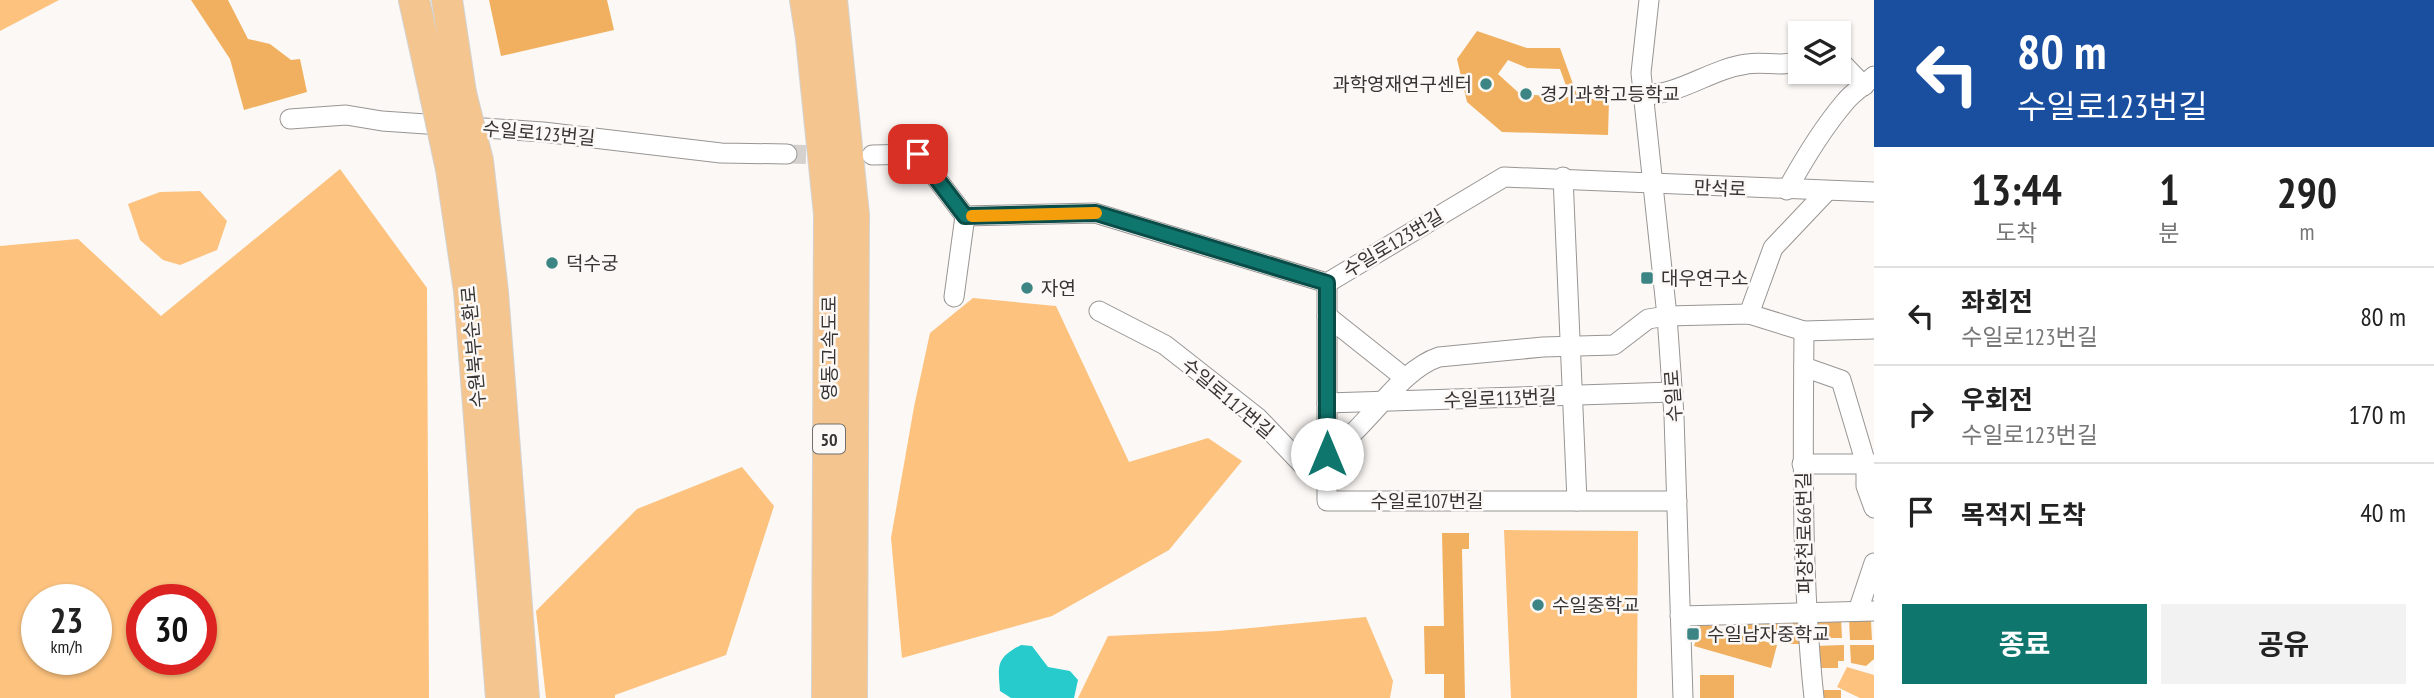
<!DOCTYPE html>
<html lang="ko">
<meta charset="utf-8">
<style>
:root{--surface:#fff;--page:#f2f2f2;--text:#222;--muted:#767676;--line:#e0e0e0;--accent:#0f766e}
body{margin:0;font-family:"PT Sans Narrow","Noto Sans KR",sans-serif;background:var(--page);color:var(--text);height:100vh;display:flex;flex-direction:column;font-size:26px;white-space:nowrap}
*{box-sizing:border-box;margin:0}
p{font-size:23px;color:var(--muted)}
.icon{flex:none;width:38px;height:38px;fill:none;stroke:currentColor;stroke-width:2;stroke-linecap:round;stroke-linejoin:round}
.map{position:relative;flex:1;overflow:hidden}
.panel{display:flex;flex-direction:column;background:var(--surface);width:560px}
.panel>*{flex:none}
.banner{background:#1a4fa0;color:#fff;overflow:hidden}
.fabs{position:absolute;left:1788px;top:21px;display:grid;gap:14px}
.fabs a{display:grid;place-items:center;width:63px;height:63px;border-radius:0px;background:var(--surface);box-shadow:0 2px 5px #0004;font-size:35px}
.speed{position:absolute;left:21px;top:584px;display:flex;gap:14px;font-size:35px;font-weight:700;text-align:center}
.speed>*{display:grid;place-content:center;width:91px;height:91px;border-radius:50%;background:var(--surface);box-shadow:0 2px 5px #0004;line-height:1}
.speed small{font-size:18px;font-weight:400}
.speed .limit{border:10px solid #d22;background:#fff;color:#111}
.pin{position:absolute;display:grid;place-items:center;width:60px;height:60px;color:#fff;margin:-30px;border-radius:14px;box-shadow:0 4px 10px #0006}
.me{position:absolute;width:77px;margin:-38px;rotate:0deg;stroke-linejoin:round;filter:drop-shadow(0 0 5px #0008)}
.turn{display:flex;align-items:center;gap:24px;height:147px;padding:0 28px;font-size:32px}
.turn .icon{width:91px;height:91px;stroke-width:2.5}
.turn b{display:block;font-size:49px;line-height:60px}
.eta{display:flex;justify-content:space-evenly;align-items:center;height:119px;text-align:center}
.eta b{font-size:42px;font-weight:700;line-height:49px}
.button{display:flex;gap:14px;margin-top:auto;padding:14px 28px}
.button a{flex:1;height:80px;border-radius:0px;background:var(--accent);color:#fff;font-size:28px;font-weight:700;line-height:80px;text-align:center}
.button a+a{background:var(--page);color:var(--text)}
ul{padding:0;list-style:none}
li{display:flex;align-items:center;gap:21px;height:98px;padding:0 28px;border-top:2px solid var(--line)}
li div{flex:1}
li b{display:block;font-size:26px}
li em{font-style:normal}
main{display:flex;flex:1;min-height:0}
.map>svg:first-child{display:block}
.green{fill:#fcc27e;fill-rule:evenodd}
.water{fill:#27cbcb}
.building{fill:#f1b05f}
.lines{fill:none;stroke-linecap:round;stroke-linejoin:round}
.minor-tunnel{stroke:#d4d1ce;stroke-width:19;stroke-dasharray:19 10;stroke-linecap:butt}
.minor-casing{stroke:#989593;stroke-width:21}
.highway-casing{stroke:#d3d3d2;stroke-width:32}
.minor{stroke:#fff;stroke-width:19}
.highway{stroke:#f4c58f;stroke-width:30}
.highway-bridge-casing{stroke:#d3d3d2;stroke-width:32;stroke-linecap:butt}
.highway-bridge{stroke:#f4c58f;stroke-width:30}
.route-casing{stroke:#0a4d48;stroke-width:18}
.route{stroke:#0f766e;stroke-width:12}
.slow{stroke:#f59e0b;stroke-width:12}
.poi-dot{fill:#3d8585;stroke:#fbf8f5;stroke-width:2.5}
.labels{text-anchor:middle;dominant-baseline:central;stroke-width:5;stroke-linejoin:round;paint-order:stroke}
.shield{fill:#fbf8f5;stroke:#71706e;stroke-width:2}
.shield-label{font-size:18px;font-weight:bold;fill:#363534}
.poi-label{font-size:19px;fill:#363534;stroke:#fbf8f5;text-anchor:start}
.street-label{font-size:19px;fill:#363534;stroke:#fbf8f5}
</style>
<main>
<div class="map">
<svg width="1874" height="698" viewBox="0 0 1874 698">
<rect width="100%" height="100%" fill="#fbf8f5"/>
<!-- green -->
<g class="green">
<polygon points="0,0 59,0 0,31"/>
<path d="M 340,169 L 427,288 L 429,698 L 0,698 L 0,246 L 78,239 L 161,316 ZM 37,600 L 96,600 L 96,660 L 37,660 ZM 142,600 L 201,600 L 201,660 L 142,660 Z"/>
<polygon points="200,191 227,221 217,250 180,265 163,260 140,240 128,204 160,192"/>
<polygon points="973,298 1056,306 1129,462 1208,438 1242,461 1169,550 1052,616 902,658 891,538 914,407 930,333"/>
<polygon points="742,467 774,506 726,655 615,695 615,698 546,698 536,611 637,509"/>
<polygon points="1504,530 1638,531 1637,698 1511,698"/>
<polygon points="1366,617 1393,681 1390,698 1078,698 1108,636 1218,631"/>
<polygon points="1847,667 1874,675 1874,698 1860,698 1837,687"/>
</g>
<!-- water -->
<path class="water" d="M 1021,645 L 1032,646 L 1048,667 L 1070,671 L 1078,680 L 1074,698 L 1011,698 L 1000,691 C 998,665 996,658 1021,645 Z"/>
<!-- building -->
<g class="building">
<polygon points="191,0 228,0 248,39 270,44 291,60 300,59 307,92 244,110 230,59"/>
<polygon points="489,0 607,0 614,30 501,56"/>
<polygon points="1477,31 1527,48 1560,48 1577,95 1569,94 1560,69 1527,68 1508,60 1498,74 1520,94 1609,100 1608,135 1502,132 1467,102 1457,59"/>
<polygon points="1442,533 1469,533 1469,549 1462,549 1465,698 1444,698 1444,674 1425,674 1424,626 1444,626"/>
<polygon points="1741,618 1798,622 1799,644 1785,644 1785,635 1742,628"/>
<polygon points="1841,618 1842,638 1814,638 1814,626 1819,619"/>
<polygon points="1849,618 1871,621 1872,640 1850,640"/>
<polygon points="1701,623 1777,645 1771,668 1694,646"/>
<polygon points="1844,645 1844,661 1838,661 1838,668 1815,668 1814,646"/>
<polygon points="1850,645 1874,645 1874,659 1866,666 1851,663"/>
<rect x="1700" y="675" width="34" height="23"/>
<rect x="1821" y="690" width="20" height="8"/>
</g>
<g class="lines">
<!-- minor-tunnel -->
<polyline class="minor-tunnel" points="787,154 832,155"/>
<defs>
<g id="minor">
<polyline points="1649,0 1641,73 1667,316 1674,416 1683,698"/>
<polyline points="1839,60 1864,86"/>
<path d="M 1643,95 C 1681,95 1710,69 1747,64 C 1765,61 1783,68 1801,60"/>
<polyline points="290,119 346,115 382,121 543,132 721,153 787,154"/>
<polyline points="872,155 918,154 965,216 1095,213 1327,283 1504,177 1874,192"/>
<polyline points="1563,177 1577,501"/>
<path d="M 1787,190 C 1804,159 1822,129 1845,102 C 1853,92 1865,85 1874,76"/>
<polyline points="1327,283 1327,501 1677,501"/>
<polyline points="954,297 965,216"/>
<path d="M 1099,311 L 1165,345 L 1258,418 L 1301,463 C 1353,459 1389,373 1439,357 L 1543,347 L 1614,345 L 1648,319 L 1667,316 L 1749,314 L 1804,331 L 1874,329"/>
<polyline points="1749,314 1773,248 1827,191"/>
<polyline points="1327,316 1405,378"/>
<path d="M 1804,331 C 1803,454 1801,576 1814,698"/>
<polyline points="1804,367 1841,380 1866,464 1866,486 1874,508"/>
<polyline points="1327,403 1673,392"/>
<polyline points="1802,464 1874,464"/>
<polyline points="1858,611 1874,563"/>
<polyline points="1680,616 1874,611"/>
</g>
<g id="highway">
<polyline points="414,0 435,95"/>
<polyline points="447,0 461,93"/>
<polyline points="805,0 811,38 829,214 827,698"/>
<polyline points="832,0 854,215 852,698"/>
<polyline points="478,161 493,292 524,698"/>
<polyline points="451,169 469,291 501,698"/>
</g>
</defs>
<!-- minor casing -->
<use href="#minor" class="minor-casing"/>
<!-- highway casing -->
<use href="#highway" class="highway-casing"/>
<!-- minor -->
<use href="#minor" class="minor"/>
<!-- highway -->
<use href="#highway" class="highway"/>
<defs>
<g id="highway-bridge">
<polyline points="461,93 478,161"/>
<polyline points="435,95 451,169"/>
</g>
</defs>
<!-- highway-bridge casing -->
<use href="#highway-bridge" class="highway-bridge-casing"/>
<!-- highway-bridge -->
<use href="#highway-bridge" class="highway-bridge"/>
</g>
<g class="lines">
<defs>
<polyline id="route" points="918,154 965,216 1096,213 1327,283 1327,454"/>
</defs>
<!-- route casing -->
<use href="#route" class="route-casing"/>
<!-- route -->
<use href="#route" class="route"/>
<!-- slow -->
<polyline class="slow" points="972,216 1096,213"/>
</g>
<!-- markers -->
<g class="poi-dot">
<circle cx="1486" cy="84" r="7"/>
<circle cx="1526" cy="94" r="7"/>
<circle cx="552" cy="263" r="7"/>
<rect x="1640" y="271" width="14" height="14" rx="3.5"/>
<circle cx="1027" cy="288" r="7"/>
<circle cx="1538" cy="605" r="7"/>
<rect x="1686" y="627" width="14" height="14" rx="3.5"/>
</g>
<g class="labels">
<!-- shield labels -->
<rect class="shield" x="813" y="424.5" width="32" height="29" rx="5"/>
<g class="shield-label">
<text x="829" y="439">50</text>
</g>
<!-- poi labels -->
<g class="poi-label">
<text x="1472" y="84" text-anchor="end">과학영재연구센터</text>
<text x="1540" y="94">경기과학고등학교</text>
<text x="566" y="263">덕수궁</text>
<text x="1661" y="278">대우연구소</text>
<text x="1041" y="288">자연</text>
<text x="1552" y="605">수일중학교</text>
<text x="1707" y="634">수일남자중학교</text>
</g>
<!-- street labels -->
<g class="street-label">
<text transform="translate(539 133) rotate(5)">수일로123번길</text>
<text transform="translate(1720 188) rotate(2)">만석로</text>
<text transform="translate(1393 243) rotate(-31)">수일로123번길</text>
<text transform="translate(473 347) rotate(-95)">수원북부순환로</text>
<text transform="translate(829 348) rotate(-90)">영동고속도로</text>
<text transform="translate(1673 396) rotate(-94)">수일로</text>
<text transform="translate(1228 398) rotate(40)">수일로117번길</text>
<text transform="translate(1500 398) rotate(-2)">수일로113번길</text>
<text x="1427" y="501">수일로107번길</text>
<text transform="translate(1804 533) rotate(-91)">파장천로66번길</text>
</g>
</g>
</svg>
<div class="fabs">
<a><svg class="icon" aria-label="layers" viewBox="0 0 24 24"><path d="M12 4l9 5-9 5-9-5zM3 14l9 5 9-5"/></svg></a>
</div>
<div class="speed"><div>23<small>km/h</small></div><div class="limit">30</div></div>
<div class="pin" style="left:918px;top:154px;background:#d93025"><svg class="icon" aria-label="arrive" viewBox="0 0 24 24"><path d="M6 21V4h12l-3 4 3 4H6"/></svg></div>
<svg class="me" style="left:1327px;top:454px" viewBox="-20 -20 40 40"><circle r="19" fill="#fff"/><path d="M0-13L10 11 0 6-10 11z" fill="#0f766e"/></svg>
</div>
<section class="panel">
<div class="banner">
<div class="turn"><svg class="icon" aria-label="left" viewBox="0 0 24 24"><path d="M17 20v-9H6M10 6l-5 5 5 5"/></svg><div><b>80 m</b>수일로123번길</div></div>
</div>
<div class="eta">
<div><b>13:44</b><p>도착</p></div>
<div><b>1</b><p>분</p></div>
<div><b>290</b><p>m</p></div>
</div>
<ul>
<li><svg class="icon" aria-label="left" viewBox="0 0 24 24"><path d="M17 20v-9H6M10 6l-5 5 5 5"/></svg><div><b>좌회전</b><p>수일로123번길</p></div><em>80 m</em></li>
<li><svg class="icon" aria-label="right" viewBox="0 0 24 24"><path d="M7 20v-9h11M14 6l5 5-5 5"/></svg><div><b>우회전</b><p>수일로123번길</p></div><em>170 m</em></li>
<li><svg class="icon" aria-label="arrive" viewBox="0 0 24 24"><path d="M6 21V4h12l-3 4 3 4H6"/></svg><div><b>목적지 도착</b></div><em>40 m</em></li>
</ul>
<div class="button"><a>종료</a><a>공유</a></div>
</section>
</main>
